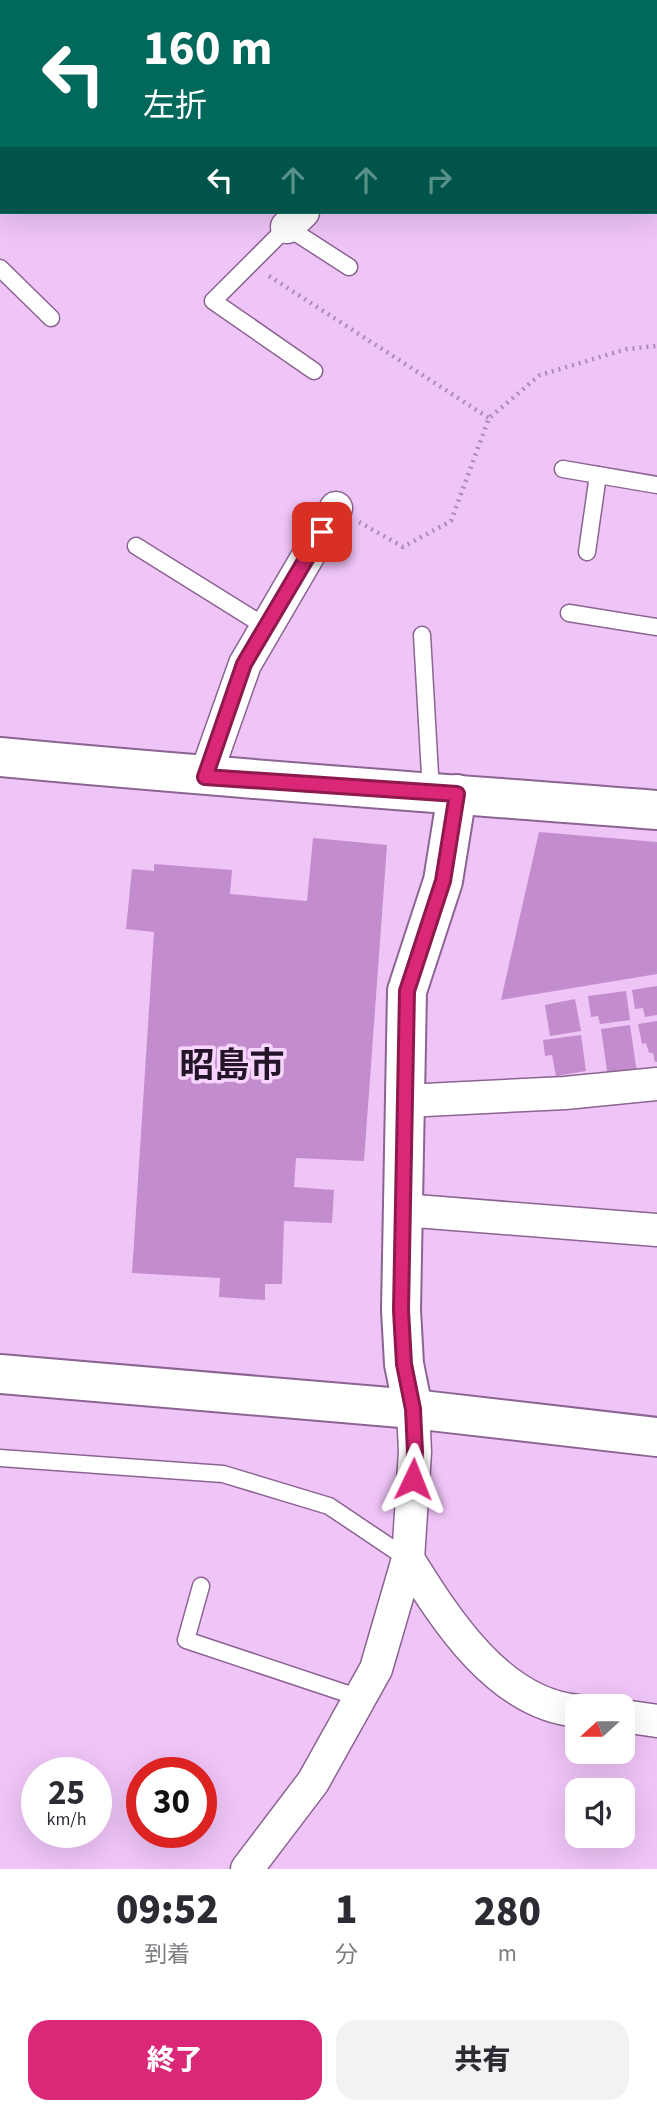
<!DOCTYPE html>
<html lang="ja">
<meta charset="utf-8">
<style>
:root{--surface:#fff;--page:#f2f2f3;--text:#2b2b33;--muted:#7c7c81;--accent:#db2777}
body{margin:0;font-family:"Source Sans 3","Noto Sans JP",sans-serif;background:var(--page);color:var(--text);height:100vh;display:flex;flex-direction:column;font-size:26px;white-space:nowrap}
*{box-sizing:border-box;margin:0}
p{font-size:23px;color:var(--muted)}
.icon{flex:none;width:38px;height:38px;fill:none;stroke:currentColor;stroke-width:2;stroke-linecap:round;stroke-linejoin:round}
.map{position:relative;height:1869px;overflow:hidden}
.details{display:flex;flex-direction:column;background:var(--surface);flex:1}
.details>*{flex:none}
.guide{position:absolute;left:0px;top:0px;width:658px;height:214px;box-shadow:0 7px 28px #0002;background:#00695c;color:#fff;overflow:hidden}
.needle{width:46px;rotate:249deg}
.buttons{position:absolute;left:565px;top:1694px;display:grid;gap:14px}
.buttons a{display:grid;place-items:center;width:70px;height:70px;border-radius:14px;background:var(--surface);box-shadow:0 7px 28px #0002;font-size:35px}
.speed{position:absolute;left:21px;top:1757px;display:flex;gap:14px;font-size:35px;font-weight:700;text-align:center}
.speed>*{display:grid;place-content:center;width:91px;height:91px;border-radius:50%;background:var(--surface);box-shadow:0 7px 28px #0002;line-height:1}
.speed small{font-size:18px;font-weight:400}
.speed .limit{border:10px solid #d22;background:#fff;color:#111}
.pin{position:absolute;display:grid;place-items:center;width:60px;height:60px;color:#fff;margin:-30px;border-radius:14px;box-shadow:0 4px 10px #0006}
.me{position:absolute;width:77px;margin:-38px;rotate:2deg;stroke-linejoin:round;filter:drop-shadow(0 0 5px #0008)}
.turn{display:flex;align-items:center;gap:24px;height:147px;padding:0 28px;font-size:32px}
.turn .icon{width:91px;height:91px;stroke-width:2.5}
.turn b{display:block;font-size:49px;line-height:60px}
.lanes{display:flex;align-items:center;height:66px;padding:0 28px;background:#0003;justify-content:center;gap:35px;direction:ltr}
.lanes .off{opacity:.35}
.eta{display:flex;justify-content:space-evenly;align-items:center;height:119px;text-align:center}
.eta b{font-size:42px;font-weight:800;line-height:49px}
.cta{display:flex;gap:14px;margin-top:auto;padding:14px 28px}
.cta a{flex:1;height:80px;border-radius:21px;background:var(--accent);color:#fff;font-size:28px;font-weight:800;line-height:80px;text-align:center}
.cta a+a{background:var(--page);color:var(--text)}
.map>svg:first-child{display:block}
.green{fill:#ed9794}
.building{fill:#c38ccd}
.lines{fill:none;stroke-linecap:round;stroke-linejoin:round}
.lane-casing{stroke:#8b6492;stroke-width:19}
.street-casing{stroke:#8b6492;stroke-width:35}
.secondary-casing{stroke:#8b6492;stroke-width:42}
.path{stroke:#ad8bb4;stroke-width:4.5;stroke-dasharray:2 5;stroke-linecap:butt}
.lane{stroke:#fff;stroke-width:16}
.street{stroke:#fff;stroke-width:32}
.secondary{stroke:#fff;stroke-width:38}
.route-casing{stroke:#8e194d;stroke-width:18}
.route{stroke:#db2777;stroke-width:12}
.labels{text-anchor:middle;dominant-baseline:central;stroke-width:7;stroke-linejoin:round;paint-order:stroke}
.town-label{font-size:35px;font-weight:bold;fill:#241427;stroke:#f8d5fe}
</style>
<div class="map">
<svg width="657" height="1869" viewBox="0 0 657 1869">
<rect width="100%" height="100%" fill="#efc4f7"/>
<!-- green -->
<polygon class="green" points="0,0 167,2 2,2 0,180"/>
<!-- building -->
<g class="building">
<polygon points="539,832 657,842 657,974 501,1000"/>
<polygon points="313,838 387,845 364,1161 296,1158 294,1187 334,1190 332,1223 284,1221 282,1284 265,1284 265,1300 219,1297 220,1278 132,1273 154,932 126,929 132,869 154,871 154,864 232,870 230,894 307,901"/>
<polygon points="657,986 657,1015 645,1017 643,1008 635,1009 632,990"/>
<polygon points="626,991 630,1020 600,1024 598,1016 591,1017 588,996"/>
<polygon points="575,999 581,1031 550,1036 545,1005"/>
<polygon points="657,1021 657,1062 655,1062 653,1053 649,1053 646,1043 642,1044 638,1024"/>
<polygon points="630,1025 637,1073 608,1077 601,1029"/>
<polygon points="581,1035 586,1071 556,1076 552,1055 545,1056 543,1040"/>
</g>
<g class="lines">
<defs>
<g id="lane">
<polyline points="184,0 184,2"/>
<polyline points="0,268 51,318"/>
<polyline points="314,371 213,301 287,227 349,267"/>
<polyline points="563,469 657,485"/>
<polyline points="136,546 266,627"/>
<polyline points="587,552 598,475"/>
<polyline points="569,613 657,627"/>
<polyline points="422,635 431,792"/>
<polyline points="0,1458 223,1474 329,1506 408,1559"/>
<polyline points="201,1586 186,1640 360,1698"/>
</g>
<g id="street">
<polyline points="650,0 653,2"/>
<polyline points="357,2 362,0"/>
<polyline points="0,190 2,189"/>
<polyline points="287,227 303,212"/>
<polyline points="205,777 245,664 336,508"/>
<polyline points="405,1101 565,1093 657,1084"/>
<polyline points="403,1210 657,1230"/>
<path d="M 408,1559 C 446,1620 499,1704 578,1711"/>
<polyline points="623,1716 657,1721"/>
<polyline points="247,1869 313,1782 376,1669 408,1559 415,1452 413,1409"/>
</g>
<g id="secondary">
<path d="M 0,757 C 219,778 438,793 657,810"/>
<polyline points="0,1374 413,1409 657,1437"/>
<polyline points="413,1409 404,1364 401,1310 407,991 443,881 457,794"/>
</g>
</defs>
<!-- lane casing -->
<use href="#lane" class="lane-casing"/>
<!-- street casing -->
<use href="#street" class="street-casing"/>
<!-- secondary casing -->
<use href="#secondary" class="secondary-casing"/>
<!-- path -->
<g class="path">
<polyline points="269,276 489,418"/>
<polyline points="359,522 403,547 451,521 489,418 540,375 627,349 657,346"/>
</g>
<!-- lane -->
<use href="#lane" class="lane"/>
<!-- street -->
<use href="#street" class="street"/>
<!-- secondary -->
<use href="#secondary" class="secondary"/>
</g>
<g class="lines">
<defs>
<polyline id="route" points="322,532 244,664 205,777 457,794 443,881 407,991 401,1310 404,1364 413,1409 415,1452 413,1479"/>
</defs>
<!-- route casing -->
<use href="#route" class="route-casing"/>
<!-- route -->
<use href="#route" class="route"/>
</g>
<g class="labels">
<!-- town labels -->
<g class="town-label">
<text x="232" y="1066">昭島市</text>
</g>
</g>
</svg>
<div class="buttons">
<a><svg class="needle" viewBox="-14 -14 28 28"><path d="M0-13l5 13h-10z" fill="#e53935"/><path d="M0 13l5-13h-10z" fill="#7c7c81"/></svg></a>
<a><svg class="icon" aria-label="sound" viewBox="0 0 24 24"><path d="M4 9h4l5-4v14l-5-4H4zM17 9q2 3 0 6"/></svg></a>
</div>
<div class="speed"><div>25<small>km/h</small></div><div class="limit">30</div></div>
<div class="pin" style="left:322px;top:532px;background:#d93025"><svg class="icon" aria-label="arrive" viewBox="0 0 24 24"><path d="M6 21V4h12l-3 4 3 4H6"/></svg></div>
<svg class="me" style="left:413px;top:1479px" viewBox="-20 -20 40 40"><path d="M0-17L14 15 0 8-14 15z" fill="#db2777" stroke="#fff" stroke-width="4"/></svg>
<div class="guide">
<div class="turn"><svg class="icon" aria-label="left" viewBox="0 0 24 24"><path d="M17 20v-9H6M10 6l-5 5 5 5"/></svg><div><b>160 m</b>左折</div></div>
<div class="lanes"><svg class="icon" aria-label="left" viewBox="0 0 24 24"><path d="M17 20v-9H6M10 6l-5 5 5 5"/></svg><svg class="icon off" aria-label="ahead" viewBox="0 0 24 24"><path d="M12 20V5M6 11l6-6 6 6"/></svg><svg class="icon off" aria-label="ahead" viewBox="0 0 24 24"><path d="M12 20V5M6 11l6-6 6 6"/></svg><svg class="icon off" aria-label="right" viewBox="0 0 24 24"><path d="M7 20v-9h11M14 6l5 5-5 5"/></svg></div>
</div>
</div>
<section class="details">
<div class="eta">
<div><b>09:52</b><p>到着</p></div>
<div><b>1</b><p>分</p></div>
<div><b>280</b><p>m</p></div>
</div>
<div class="cta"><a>終了</a><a>共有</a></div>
</section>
